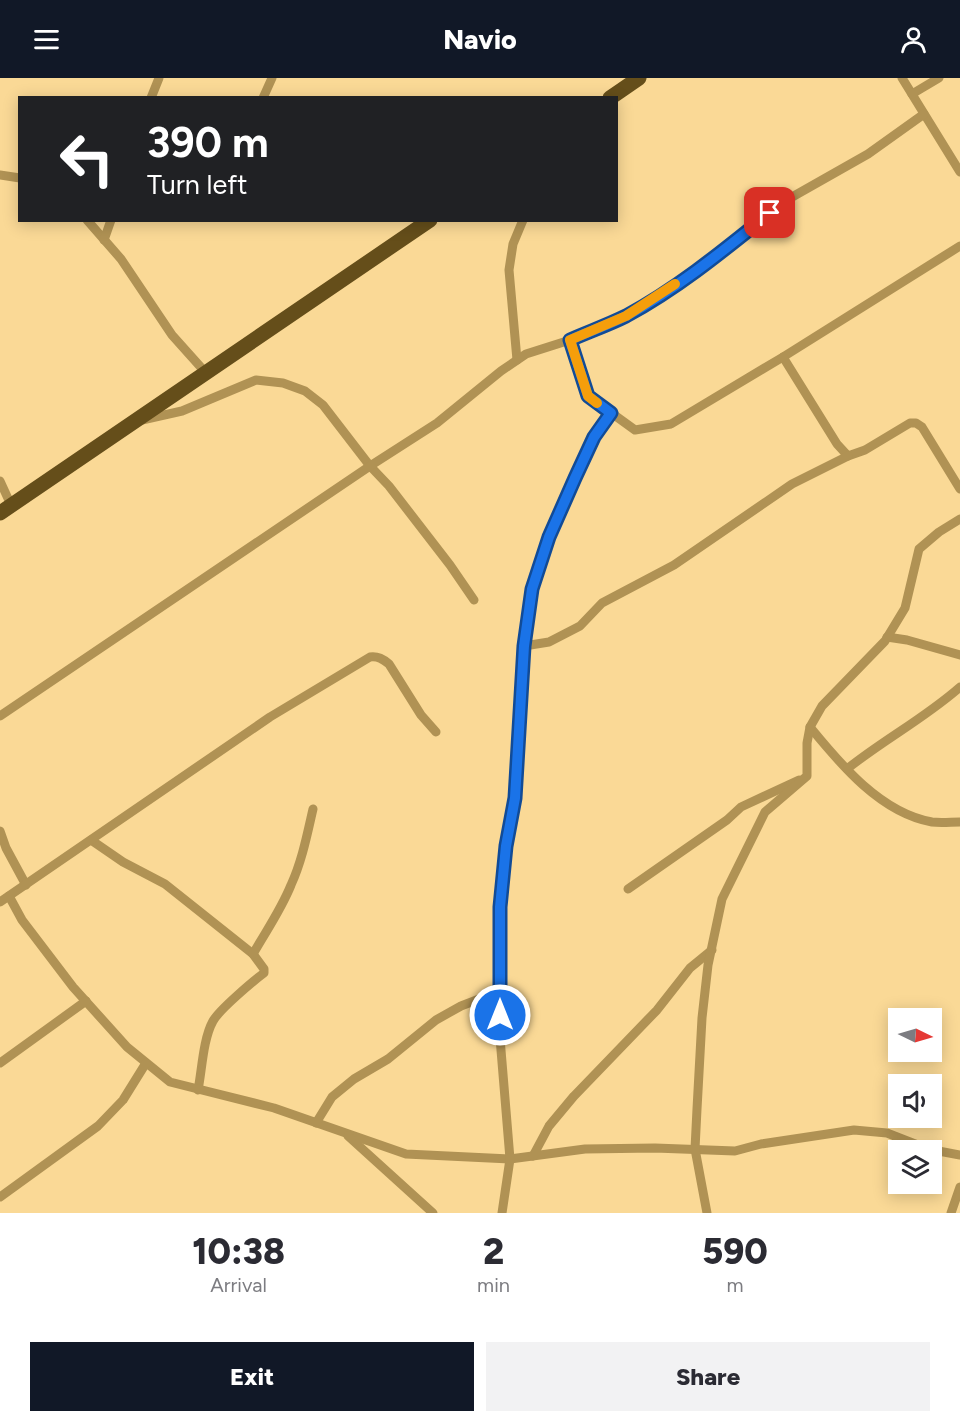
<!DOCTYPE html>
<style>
:root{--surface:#fff;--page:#f2f2f3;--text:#2b2b33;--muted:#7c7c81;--accent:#111827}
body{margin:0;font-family:Figtree,sans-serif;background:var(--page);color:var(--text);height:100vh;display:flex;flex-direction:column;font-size:22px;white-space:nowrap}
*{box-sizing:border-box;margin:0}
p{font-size:20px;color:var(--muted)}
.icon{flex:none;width:33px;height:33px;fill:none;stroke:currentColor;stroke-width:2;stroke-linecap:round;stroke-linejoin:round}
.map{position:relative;height:1135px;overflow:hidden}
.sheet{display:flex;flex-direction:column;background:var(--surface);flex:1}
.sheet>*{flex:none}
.top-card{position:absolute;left:18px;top:18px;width:600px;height:126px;border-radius:0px;box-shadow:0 3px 15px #0003;background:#202124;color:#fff;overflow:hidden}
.needle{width:39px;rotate:95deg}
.fabs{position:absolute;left:888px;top:930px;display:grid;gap:12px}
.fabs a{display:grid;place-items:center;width:54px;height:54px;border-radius:0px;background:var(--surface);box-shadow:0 3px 15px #0003;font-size:30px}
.pin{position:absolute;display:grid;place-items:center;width:51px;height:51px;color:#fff;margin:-26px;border-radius:12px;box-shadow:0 3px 9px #0006}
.me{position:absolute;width:66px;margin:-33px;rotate:0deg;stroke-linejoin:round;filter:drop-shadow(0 0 4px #0008)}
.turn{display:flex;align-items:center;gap:21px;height:126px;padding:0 30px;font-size:27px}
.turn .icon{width:78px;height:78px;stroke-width:2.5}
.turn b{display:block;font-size:42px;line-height:51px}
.eta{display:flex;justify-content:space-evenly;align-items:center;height:102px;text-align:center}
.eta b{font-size:36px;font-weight:800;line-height:42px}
.button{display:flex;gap:12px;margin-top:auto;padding:12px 30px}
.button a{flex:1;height:69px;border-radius:0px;background:var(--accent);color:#fff;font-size:24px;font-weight:800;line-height:69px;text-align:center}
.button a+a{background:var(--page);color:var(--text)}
header{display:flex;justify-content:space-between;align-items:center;height:78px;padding:0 30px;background:var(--accent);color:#fff;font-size:27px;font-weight:800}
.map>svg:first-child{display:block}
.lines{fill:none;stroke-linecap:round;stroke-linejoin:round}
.minor{stroke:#b09254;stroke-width:9}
.trunk{stroke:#654e1a;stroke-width:15}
.route-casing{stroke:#114b97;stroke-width:15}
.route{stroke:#1a73e8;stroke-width:10}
.slow{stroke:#f59e0b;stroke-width:10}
</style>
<header><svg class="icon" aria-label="menu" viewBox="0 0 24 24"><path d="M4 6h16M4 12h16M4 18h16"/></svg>Navio<svg class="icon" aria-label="person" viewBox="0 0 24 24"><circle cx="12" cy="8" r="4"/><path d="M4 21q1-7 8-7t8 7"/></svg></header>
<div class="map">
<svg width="960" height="1135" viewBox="0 0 960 1135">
<rect width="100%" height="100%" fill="#fad996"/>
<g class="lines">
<!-- minor -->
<g class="minor">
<polyline points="902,0 960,94"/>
<polyline points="912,16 939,0"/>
<polyline points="151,20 159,0"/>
<polyline points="263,20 272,0"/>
<polyline points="0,97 20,100"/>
<polyline points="87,142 121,181 172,257 206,295"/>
<polyline points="104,162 111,142"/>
<polyline points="570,262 588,318 635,352 671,346 783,279 960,168"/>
<polyline points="783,279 837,366 848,378 865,372 910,345 916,345 922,349 960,411"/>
<polyline points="517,282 509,192 513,166 523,142"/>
<polyline points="142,342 182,333 256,302 283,305 305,313 323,327 370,388 389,408 450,487 474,522"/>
<polyline points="0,403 11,427"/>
<polyline points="887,559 907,562 960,577"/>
<polyline points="524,568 549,564 580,548 602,525 674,487 792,406 848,378"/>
<polyline points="0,638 370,388 437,345 501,293 526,276 570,262 626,238 710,184 785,123 868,76 924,36"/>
<path d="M 810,649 C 841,687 881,735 932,744 C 941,745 951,744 960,744"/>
<path d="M 847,691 C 883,662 925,640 960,609"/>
<polyline points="0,753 6,770 26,807"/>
<path d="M 91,762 L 123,784 L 165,806 L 253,876 L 264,891 L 264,895 C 252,904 219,932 213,943 C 203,961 202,992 198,1012"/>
<polyline points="628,811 727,742 741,729 799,702"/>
<polyline points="9,818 22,842 73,909 127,969 170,1004 274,1030 406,1076 510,1081 585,1071 655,1070 735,1073 761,1066 854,1052 887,1055 928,1071 960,1077"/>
<path d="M 0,824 L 270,639 L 370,579 C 378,578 383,581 389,586 L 421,637 L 436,654"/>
<path d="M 253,876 C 266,853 281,832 291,807 C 302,783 307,757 313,731"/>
<polyline points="0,985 86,923"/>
<polyline points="316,1045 332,1019 354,1001 388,981 436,942 461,928 500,913"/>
<polyline points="348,1058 433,1135"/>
<polyline points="533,1078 549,1048 574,1018 657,932 690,890 712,872"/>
<polyline points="0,1119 98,1048 123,1022 146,985"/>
<polyline points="502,1135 510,1081 500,960 500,829 506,768 515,720 524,568 532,511 549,459 594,359 611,335"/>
<polyline points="707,1135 695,1071 697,1031 702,940 708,887 722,821 765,734 807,698 807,665 810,649 822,628 885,563 905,530 919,471 939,454 960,441"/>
<polyline points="951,1135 960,1109"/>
</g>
<!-- trunk -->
<g class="trunk">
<polyline points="610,20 639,0"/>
<polyline points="0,435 430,142"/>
</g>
</g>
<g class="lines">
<defs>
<path id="route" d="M 500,937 L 500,829 L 506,768 L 515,720 L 524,568 L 532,511 L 549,459 L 575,400 L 594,359 L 611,335 L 588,318 L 570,262 C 588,254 608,247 626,238 C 678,210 724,172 770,135"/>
</defs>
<!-- route casing -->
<use href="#route" class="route-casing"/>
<!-- route -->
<use href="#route" class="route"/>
<!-- slow -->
<polyline class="slow" points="597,325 588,318 570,262 626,238 675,206"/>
</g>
</svg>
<div class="fabs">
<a><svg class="needle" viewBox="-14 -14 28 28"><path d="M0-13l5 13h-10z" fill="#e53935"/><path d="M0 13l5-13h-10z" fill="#7c7c81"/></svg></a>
<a><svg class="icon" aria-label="sound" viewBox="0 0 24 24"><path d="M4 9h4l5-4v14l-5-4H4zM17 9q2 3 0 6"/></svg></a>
<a><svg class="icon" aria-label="layers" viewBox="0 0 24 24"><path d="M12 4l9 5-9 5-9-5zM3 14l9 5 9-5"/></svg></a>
</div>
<div class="pin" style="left:770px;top:135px;background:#d93025"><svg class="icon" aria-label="arrive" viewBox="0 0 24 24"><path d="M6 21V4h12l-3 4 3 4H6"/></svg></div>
<svg class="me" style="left:500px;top:937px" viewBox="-20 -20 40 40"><circle r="17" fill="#1a73e8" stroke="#fff" stroke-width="3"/><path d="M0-11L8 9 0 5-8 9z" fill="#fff"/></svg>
<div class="top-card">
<div class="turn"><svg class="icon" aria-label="left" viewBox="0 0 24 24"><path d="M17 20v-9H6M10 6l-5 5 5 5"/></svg><div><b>390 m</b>Turn left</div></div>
</div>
</div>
<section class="sheet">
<div class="eta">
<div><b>10:38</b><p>Arrival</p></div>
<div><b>2</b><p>min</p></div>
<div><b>590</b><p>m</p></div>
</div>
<div class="button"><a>Exit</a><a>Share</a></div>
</section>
